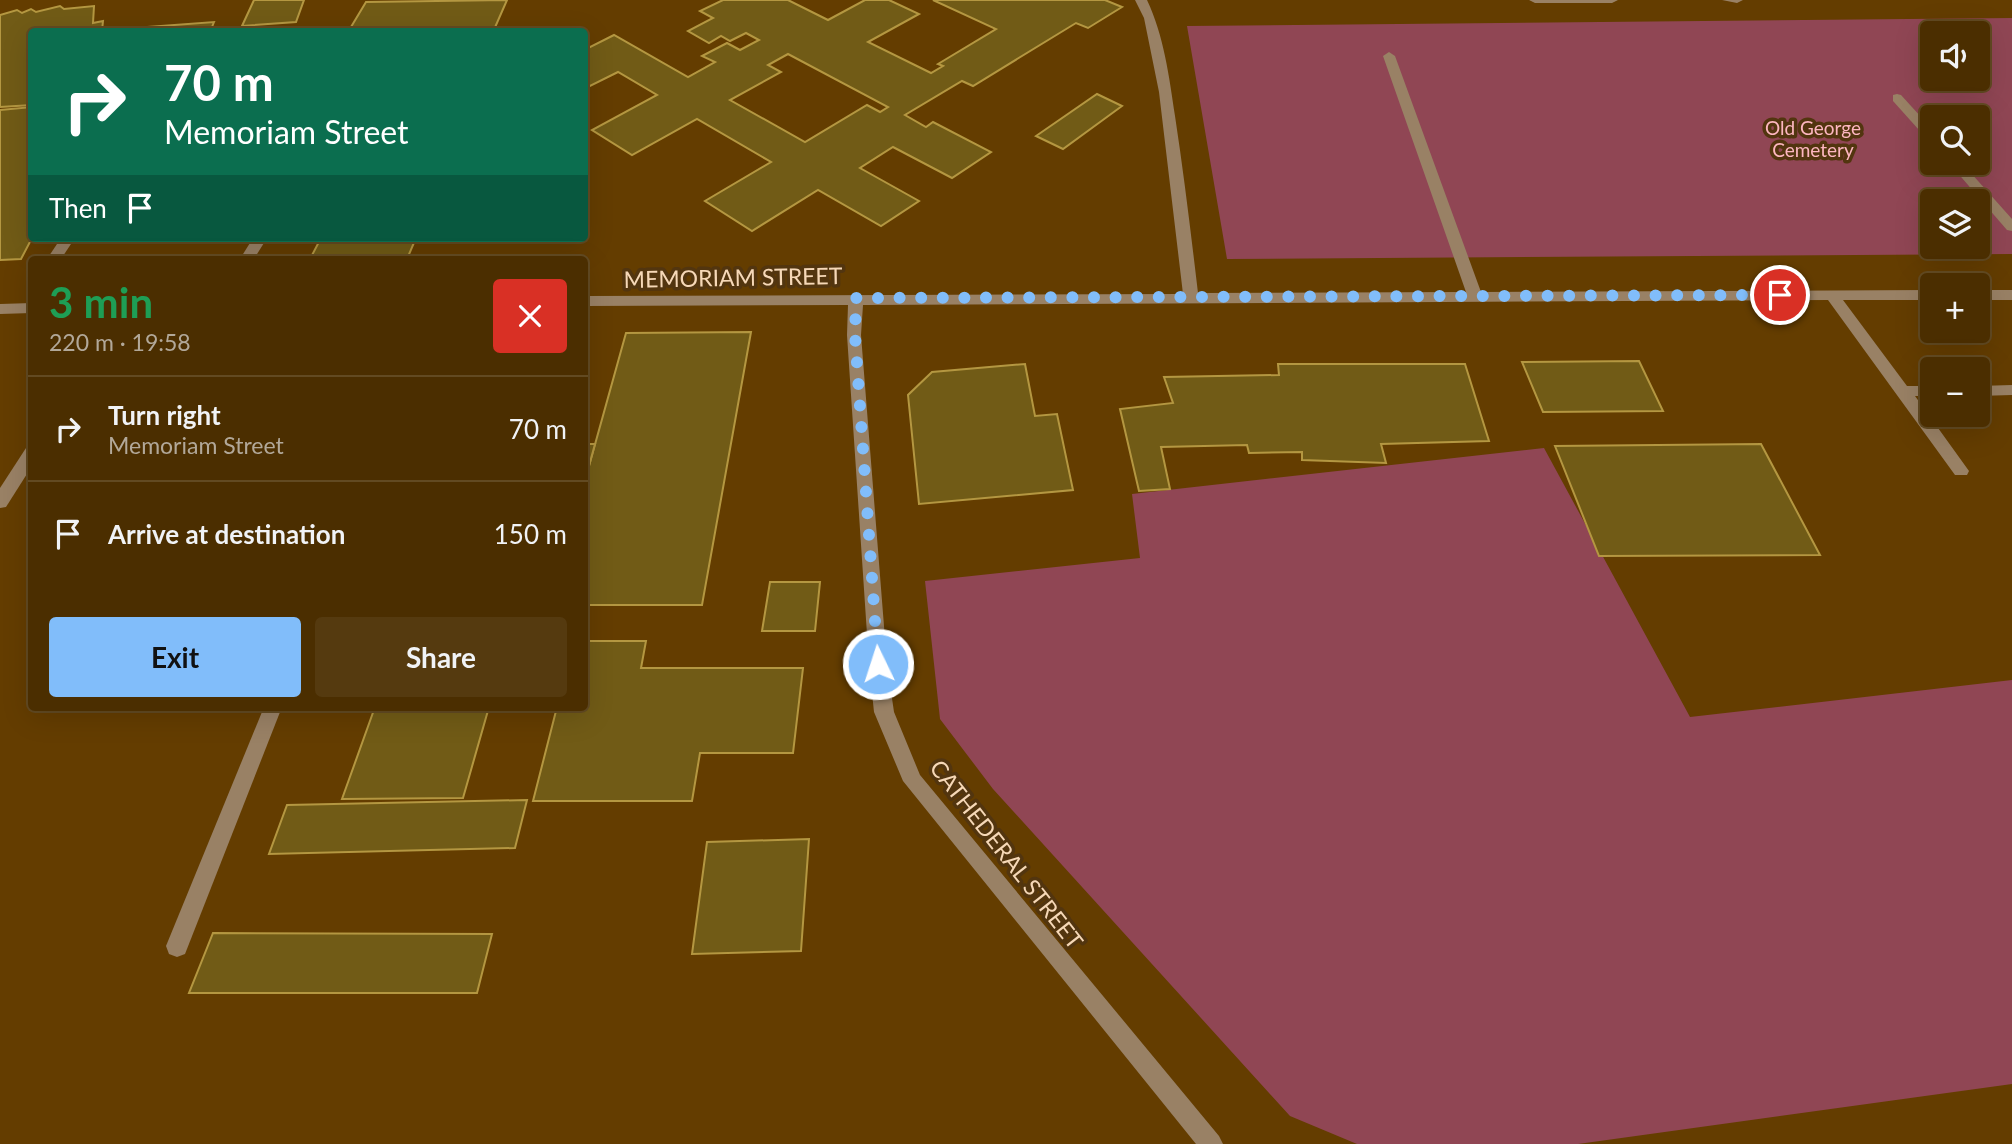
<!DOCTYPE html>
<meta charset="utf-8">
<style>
:root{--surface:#4b2e00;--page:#553a0f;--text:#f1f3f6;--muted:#b2a899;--line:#624a22;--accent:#81bdfa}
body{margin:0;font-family:Lato,sans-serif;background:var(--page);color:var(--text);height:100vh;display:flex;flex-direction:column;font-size:26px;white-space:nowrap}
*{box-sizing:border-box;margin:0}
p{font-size:23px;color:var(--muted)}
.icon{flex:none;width:38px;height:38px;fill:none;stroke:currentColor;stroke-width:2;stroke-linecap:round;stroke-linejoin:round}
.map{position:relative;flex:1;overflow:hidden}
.panel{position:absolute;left:28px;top:256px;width:560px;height:455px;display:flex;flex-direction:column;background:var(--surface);border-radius:7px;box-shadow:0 7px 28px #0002,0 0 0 2px var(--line)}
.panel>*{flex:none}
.guide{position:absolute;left:28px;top:28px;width:560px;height:214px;border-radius:7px;box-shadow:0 7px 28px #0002,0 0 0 2px var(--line);background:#0b6e4f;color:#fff;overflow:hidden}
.fabs{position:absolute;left:1920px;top:21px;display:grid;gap:14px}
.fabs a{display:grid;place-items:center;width:70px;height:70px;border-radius:7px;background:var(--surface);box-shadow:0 7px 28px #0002,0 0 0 2px var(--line);font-size:35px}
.pin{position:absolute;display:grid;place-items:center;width:60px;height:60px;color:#fff;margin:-30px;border:4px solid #fff;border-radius:50%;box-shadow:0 2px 7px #0007}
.me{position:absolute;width:77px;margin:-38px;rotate:356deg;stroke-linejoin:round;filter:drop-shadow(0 0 5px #0008)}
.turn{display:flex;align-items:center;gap:24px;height:147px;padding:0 21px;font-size:32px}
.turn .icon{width:91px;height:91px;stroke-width:2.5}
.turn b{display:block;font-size:49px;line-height:60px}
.then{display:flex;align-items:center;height:66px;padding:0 21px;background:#0003;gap:14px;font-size:26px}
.round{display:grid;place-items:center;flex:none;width:74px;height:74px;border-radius:7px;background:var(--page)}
.overview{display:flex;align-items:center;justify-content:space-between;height:119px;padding:0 21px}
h1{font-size:42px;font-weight:700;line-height:52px;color:#1e9e55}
.button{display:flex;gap:14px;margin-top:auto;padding:14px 21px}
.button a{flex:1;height:80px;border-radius:7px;background:var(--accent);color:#111;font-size:28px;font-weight:700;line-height:80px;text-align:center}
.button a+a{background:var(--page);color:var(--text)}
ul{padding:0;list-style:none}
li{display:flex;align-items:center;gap:21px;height:105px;padding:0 21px;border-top:2px solid var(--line)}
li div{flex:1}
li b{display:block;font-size:26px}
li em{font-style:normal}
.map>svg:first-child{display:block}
.green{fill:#904654;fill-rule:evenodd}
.building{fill:#715b16;stroke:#b49741;stroke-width:2;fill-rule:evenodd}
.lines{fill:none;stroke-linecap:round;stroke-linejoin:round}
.minor{fill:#998165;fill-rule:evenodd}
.route{stroke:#81bdfa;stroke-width:12;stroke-dasharray:0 21.6}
.labels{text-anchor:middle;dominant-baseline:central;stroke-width:7;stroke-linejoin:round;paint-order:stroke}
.far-park-label{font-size:19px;fill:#fdb6c0;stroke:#52350f}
.street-label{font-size:23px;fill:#f6d8b7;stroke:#52350f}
</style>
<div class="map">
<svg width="2012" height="1144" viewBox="0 0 2012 1144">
<rect width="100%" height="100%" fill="#643d00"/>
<!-- green -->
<g class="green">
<path d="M 2012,18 L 2012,254 L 1227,259 L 1187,26 ZM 1932,33 L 1978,33 L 1978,79 L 1932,79 ZM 1932,117 L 1978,117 L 1978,163 L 1932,163 ZM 1932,201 L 1978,201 L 1978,247 L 1932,247 Z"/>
<polygon points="1544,448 1690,717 2012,680 2012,1084 1578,1144 1357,1144 1290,1116 993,789 940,719 925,581 1140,558 1132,494"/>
</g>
<!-- building -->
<g class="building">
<polygon points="254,0 304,0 296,22 242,26"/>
<polygon points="507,0 493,32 348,32 366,2"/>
<path d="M 723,0 L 788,0 L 828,20 L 865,0 L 889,0 L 919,14 L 868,42 L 931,73 L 943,66 L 938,64 L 996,29 L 933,0 L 1105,0 L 1122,7 L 1088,28 L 1076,23 L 973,86 L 962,81 L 905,115 L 926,127 L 933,122 L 991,152 L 952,178 L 893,147 L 860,168 L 919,201 L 881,226 L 818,190 L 752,231 L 705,201 L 771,162 L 697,119 L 632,155 L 592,130 L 657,95 L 618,72 L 584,89 L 584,50 L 614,35 L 688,77 L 715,62 L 702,56 L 727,43 L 740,50 L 759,40 L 746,33 L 730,41 L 721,36 L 709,43 L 688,31 L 713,18 L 700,11 ZM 788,54 L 888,107 L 880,112 L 867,105 L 805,142 L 730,100 L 781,72 L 768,65 Z"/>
<polygon points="60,6 64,9 94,6 93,23 103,21 102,31 134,28 132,32 32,32 32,105 0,107 0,15 17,10 22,13 31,9 36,12"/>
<polygon points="214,22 210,32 132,32 134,28"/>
<polygon points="1097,94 1122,106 1063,149 1036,136"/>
<polygon points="32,107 32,238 21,259 0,260 0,110"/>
<polygon points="321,238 416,238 407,259 310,259"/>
<polygon points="751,332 702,605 584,605 584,484 626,333"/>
<polygon points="1639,361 1663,411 1543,412 1522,362"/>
<polygon points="1025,364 1035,416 1057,414 1073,490 919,504 908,395 932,372"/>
<polygon points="1278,364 1465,364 1489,441 1381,444 1386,463 1302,460 1302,452 1249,453 1247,445 1161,447 1170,489 1139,491 1120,409 1173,403 1164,377 1279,375"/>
<polygon points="584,444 595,444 584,484"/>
<polygon points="1761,444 1820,555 1599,556 1555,446"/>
<polygon points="770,582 820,582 815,631 762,631"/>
<polygon points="584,641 646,641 641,668 803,668 793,753 700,753 692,801 533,801 557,707 584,707"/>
<polygon points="375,707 489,707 463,798 342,799"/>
<polygon points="527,800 515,848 269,854 287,805"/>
<polygon points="809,839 801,951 692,954 707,842"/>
<polygon points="213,933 492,934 477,993 189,993"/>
</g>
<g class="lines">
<!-- minor -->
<g class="minor">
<path d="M 1135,0 L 1147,0 C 1164,36 1169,76 1175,116 C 1184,175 1191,234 1198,293 L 1466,292 L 1383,56 L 1389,52 L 1395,56 L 1481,292 L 1932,290 L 1932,300 L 1843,300 L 1907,386 L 1932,386 L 1932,396 L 1915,396 L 1969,471 L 1967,475 L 1955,475 L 1828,300 L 863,305 L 861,335 L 887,664 L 894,712 L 920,775 L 1219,1136 L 1223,1144 L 1196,1144 L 903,781 L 874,712 L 869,664 L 847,335 L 848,305 L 584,306 L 584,296 L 1183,294 L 1159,92 L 1144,18 Z"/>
<polygon points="1529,0 1618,0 1612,3 1535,3"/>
<polygon points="1722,0 1743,0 1737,3"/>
<polygon points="1897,94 1901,95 1932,129 1932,141 1928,140 1893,101 1893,95"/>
<polygon points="1949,163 1962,163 2012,219 2012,231 2007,230"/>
<polygon points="61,238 75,238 61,259 47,259"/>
<polygon points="253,238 267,238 254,259 240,259"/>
<rect x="1978" y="290" width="34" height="10"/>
<polygon points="32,303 32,313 0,314 0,304"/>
<polygon points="2012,385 2012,395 1978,396 1978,386"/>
<polygon points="32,446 32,466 6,507 0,508 0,488 26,448"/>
<polygon points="264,707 282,707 185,954 177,957 169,954 166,946"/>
</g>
</g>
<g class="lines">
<!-- route -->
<polyline class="route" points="878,664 855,335 856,298 1780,295"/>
</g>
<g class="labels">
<!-- far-park labels -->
<g class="far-park-label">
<text x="1813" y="127">Old George<tspan x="1813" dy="22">Cemetery</tspan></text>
</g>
<!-- street labels -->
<g class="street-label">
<text transform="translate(733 277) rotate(-1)">MEMORIAM STREET</text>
<text transform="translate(1007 854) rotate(52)">CATHEDERAL STREET</text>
</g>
</g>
</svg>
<div class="fabs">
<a><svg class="icon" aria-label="sound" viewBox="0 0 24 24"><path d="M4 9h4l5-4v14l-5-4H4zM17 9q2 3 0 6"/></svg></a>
<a><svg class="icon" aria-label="search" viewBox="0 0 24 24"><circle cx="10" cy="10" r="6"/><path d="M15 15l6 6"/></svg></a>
<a><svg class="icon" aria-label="layers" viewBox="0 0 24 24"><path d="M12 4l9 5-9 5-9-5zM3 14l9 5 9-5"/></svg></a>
<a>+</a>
<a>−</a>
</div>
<div class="pin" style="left:1780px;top:295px;background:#d93025"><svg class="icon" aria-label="arrive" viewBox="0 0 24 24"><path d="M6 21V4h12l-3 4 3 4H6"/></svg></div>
<svg class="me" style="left:878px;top:664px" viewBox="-20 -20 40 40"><circle r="17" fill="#81bdfa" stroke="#fff" stroke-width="3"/><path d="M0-11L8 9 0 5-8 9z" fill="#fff"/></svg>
<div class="guide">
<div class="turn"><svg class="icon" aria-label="right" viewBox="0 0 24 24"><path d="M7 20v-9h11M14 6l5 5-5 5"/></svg><div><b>70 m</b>Memoriam Street</div></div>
<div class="then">Then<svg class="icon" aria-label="arrive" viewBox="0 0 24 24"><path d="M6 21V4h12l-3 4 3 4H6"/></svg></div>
</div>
<section class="panel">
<div class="overview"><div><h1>3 min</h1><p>220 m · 19:58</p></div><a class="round" style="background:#d93025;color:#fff"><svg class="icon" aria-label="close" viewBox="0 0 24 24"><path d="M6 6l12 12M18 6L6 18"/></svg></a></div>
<ul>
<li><svg class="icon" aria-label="right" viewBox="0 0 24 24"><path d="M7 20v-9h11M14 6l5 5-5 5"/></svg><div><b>Turn right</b><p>Memoriam Street</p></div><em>70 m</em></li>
<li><svg class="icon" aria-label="arrive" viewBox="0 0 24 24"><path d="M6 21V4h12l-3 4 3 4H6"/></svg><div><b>Arrive at destination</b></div><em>150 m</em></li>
</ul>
<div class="button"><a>Exit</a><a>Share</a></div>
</section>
</div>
